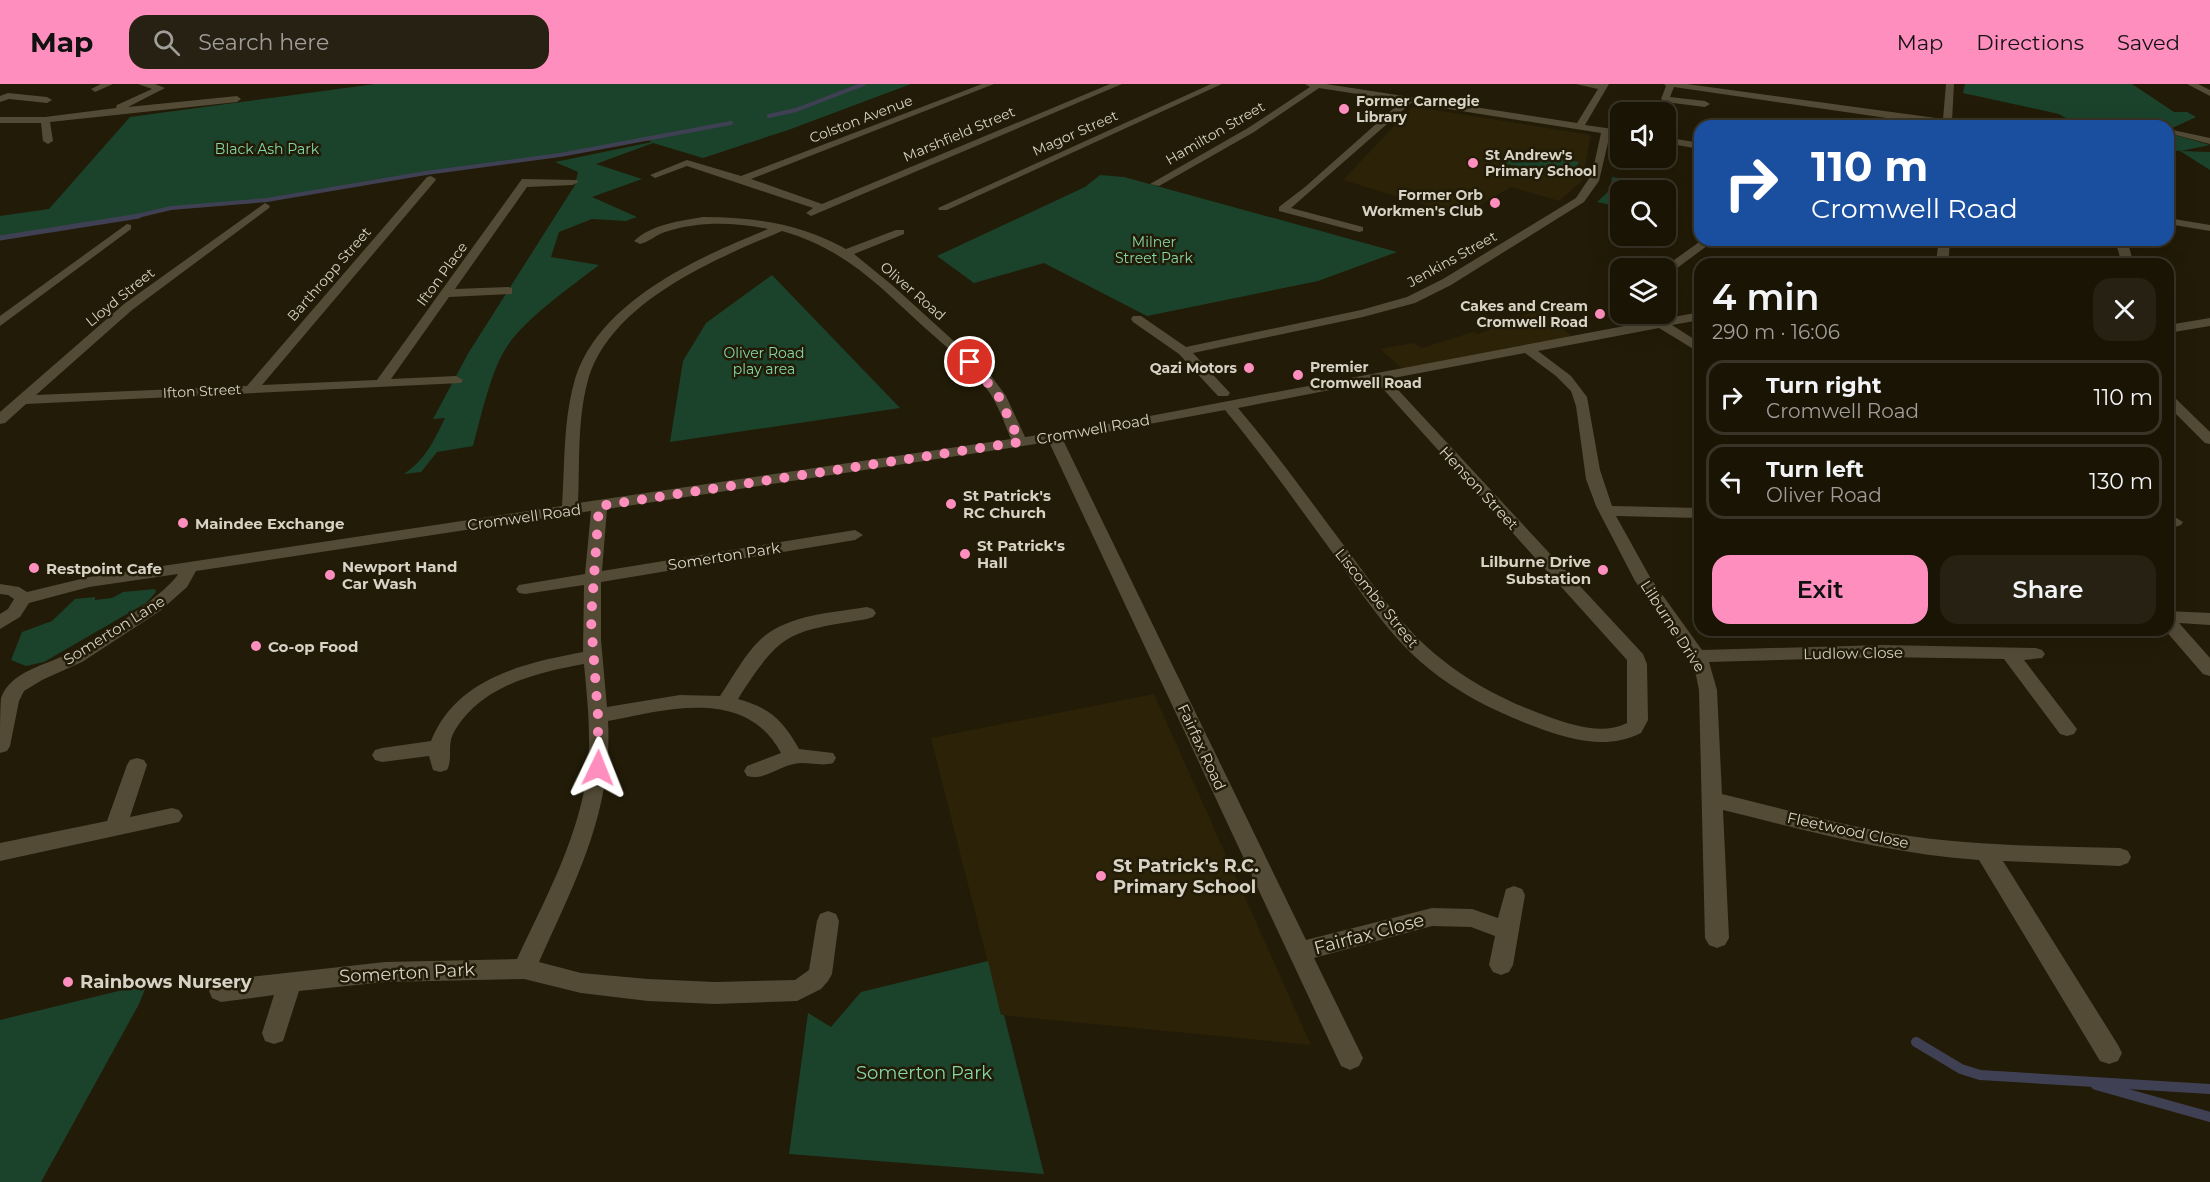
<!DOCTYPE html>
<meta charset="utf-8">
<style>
:root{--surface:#1a1405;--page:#272113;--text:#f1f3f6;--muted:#9f9e9a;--line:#383327;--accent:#fe8ebd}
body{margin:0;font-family:Montserrat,sans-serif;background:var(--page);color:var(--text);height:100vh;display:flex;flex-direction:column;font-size:22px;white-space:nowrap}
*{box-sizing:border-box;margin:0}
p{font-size:20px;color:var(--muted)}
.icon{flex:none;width:33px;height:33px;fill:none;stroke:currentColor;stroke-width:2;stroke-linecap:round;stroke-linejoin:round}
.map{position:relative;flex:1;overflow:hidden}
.panel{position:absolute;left:1694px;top:174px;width:480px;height:378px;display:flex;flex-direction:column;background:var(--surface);border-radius:18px;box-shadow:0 6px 24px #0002,0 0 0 2px var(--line)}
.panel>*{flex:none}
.banner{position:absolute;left:1694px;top:36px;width:480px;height:126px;border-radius:18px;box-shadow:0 6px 24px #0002,0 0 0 2px var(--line);background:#1a4fa0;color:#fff;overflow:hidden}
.tools{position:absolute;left:1610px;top:18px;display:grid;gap:12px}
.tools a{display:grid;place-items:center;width:66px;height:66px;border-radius:12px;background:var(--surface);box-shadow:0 6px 24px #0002,0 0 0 2px var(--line);font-size:30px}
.pin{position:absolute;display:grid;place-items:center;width:51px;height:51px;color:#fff;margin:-26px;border:3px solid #fff;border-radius:50%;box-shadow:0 2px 6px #0007}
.me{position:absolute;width:66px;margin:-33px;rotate:2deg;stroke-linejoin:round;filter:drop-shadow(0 0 4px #0008)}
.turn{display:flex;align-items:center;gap:21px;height:126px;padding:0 18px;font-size:27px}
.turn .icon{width:78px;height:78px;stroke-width:2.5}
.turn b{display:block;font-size:42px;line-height:51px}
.round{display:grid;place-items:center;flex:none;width:63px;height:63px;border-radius:18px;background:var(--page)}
.overview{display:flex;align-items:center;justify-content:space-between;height:102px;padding:0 18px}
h1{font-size:36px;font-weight:600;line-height:45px}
.button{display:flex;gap:12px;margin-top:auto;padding:12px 18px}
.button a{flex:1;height:69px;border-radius:18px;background:var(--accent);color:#111;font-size:24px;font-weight:600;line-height:69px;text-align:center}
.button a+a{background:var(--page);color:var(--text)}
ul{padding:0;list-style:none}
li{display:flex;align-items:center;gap:18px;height:75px;margin:0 12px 9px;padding:0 6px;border:3px solid var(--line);border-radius:18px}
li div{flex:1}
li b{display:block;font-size:22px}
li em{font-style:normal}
header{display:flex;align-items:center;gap:36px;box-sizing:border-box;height:84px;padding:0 30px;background:var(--accent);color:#111}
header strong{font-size:28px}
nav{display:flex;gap:33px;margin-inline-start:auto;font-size:21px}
.search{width:420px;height:54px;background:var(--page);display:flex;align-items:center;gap:15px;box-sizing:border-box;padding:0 21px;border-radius:18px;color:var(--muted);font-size:22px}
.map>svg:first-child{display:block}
.built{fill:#2c2207}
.green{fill:#1b432c}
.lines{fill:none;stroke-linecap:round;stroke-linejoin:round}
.stream-far2{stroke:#404054;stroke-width:4}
.stream-far1{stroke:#404054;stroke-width:5}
.stream{stroke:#404054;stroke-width:10}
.minor{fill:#534b36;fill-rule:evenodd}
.route{stroke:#fe8ebd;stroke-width:10;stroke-dasharray:0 18}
.poi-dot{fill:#fe8ebd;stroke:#221b07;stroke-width:2}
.labels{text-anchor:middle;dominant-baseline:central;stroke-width:5;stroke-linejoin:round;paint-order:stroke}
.far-poi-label{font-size:14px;font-weight:bold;fill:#d7d2c6;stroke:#221b07;text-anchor:start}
.far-street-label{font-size:14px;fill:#d7d2c6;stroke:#221b07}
.far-park-label{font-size:14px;fill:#84d8a5;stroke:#221b07}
.street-label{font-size:15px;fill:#d7d2c6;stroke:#221b07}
.poi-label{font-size:15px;font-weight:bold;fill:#d7d2c6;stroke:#221b07;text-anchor:start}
.near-poi-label{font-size:18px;font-weight:bold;fill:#d7d2c6;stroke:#221b07;text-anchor:start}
.near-street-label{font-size:18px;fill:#d7d2c6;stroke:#221b07}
.near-park-label{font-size:18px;fill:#84d8a5;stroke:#221b07}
</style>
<header>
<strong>Map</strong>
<div class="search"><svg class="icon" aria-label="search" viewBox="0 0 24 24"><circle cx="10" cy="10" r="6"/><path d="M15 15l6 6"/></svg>Search here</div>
<nav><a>Map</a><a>Directions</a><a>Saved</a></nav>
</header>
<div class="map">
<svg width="2210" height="1098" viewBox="0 0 2210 1098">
<rect width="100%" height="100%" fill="#221b07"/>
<!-- built -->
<g class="built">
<polygon points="1416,23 1591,51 1582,97 1559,117 1511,103 1461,132 1343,96 1411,24"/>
<polygon points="1537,226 1577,256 1406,288 1380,265 1414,259 1422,264 1473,248 1478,250"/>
<polygon points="1154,610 1311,961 1001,931 931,654"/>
</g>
<!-- green -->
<g class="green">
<path d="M 375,0 L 911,0 L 791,45 L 703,74 L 653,59 L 596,80 L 642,95 L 592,113 L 637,133 L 626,137 L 592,135 L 559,148 L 551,173 L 599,181 C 573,201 526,234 508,261 C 491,285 481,333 473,362 L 437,368 L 421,388 L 404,390 C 425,376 434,357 445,334 L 433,335 L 469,268 L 575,101 L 578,88 L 555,78 L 652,58 L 646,55 L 560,71 L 426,89 L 300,112 L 171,124 L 129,134 L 0,154 L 0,132 L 49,125 L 130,33 Z"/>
<path d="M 1965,0 L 2132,0 L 2174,28 L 2187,28 L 2196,33 L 2168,46 L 2168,42 C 2134,42 2086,48 2059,30 L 1963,9 Z"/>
<polygon points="2168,49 2210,61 2181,67 2210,68 2210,86 2180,67 2168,66"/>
<polygon points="1515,67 1579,78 1571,91 1506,80"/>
<polygon points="1100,91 1124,93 1397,168 1318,197 1147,232 1044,179 974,199 937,172 1085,103"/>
<polygon points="1612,93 1677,104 1677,116 1665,123 1665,106 1620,106 1620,123 1597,118 1610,106"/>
<polygon points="772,191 900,324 670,358 683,277 706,239"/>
<polygon points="155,505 156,508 146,519 44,578 26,582 11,576 22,548 52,537 75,515 95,513 95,516 112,514 123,508"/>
<polygon points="988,877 1001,931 1004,931 1044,1090 789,1070 808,929 831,943 861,908"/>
<polygon points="147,900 139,920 41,1098 0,1098 0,936"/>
</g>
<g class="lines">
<!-- stream-far2 -->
<g class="stream-far2">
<polyline points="769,32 796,26 864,0"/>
<polyline points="133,133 171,124 267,116 426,89 560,71 731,39"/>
</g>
<!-- stream-far1 -->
<polyline class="stream-far1" points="0,154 139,132"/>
<!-- stream -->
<g class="stream">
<polyline points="1916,958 1961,985 1980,991 2210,1005"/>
<polyline points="2096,1001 2210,1033"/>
</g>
<!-- minor -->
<g class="minor">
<polygon points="101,0 113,0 95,8 91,5"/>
<polygon points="138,0 155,0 165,4 128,23 237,12 241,15 237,18 50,38 53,57 48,60 43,57 41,39 0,39 0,33 45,33 116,24 117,21 152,5"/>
<polygon points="982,0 994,0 751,95 822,120 1110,0 1122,0 811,132 806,129 813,124 687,82 655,94 650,91 687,76 741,92"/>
<polygon points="1211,0 1222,0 947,126 939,126 938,124"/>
<polygon points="1305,0 1326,0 1577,39 1598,5 1576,0 1609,0 1585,41 1620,46 1620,52 1610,50 1599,97 1584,118 1451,201 1415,219 1363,233 1193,269 1230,309 1228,312 1218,312 1179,270 1133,238 1131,235 1133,232 1141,232 1186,263 1361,226 1407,213 1443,195 1576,114 1592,90 1601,49 1411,19 1291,124 1363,143 1363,147 1359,148 1279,127 1279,123 1305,103 1402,17 1319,4 1254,48 1159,102 1150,100 1248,44 1310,3"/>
<polygon points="1664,0 1687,0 1943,35 1946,0 1954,0 1952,37 1976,42 1942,42 1674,3 1670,13 1705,17 1710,20 1705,23 1665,18 1661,15 1666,2"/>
<polygon points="2187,0 2198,0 2210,6 2210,12"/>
<polygon points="8,9 47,13 52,16 47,19 9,15 0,18 0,12"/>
<polygon points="2168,45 2210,54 2210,60 2168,49"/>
<polygon points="1665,53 1700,59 1700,65 1665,59"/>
<polygon points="431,92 436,95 435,97 262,301 377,296 522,95 577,96 578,98 573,101 527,103 455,205 508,203 512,204 512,210 449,213 391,295 456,292 463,296 461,299 26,320 5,339 0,340 0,328 124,220 265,119 270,122 269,124 132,226 36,311 247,302 427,93"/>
<path d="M 703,133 C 753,133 802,140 846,165 L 896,146 L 904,146 L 904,150 L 854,170 L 892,201 L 989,289 L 1006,312 L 1025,353 L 1092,343 L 1651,237 L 1652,233 L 1663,235 L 1700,228 L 1700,236 L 1672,241 L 1700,259 L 1700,269 L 1659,244 L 1538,267 L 1571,292 L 1587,313 L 1600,386 L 1612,422 L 1700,424 L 1700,434 L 1616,432 L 1651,495 L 1702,566 L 1883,561 L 2036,564 L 2042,566 L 2045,570 L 2042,574 L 2024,576 L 2077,645 L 2074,650 L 2067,652 L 2060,650 L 2004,575 L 1883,573 L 1709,578 L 1717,606 L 1722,710 C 1780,724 1837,740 1896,750 C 1970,762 2045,762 2120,764 L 2128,767 L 2131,773 L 2128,779 L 2120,782 L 2003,777 L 2118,961 L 2122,969 L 2118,977 L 2109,980 L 2100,977 L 1979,776 C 1891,770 1808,747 1723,726 L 1729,854 L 1725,861 L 1717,864 L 1709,861 L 1705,854 L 1699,606 L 1696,591 L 1683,564 L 1635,497 L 1596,422 L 1586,395 L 1576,322 L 1571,307 L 1556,292 L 1525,269 L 1388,295 L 1643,570 L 1647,580 L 1648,636 L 1641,649 C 1608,665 1577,657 1544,646 C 1502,631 1462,612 1428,584 C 1390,553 1363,511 1335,472 C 1299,423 1264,373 1225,326 L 1063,356 L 1306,856 L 1432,824 L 1472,825 L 1498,834 L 1506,805 L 1514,802 L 1522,805 L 1525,811 L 1513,881 L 1509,888 L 1501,891 L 1493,888 L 1489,881 L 1495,852 L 1471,843 L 1432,842 L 1314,874 L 1363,974 L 1359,982 L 1350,986 L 1341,982 L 1049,358 L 607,425 L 602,487 L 855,446 L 863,451 L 855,456 L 601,498 L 601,556 L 607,623 L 680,611 L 720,612 C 733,593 744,571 761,555 C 789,530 832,529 867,523 L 873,525 L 876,529 L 873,533 L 867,535 C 789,548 782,546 738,615 C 770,624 783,636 799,665 L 833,669 L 836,674 L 833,679 C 820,683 807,677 794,680 C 778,683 763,697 747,692 L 744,687 L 747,682 L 781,669 C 746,603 668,625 608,637 C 613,727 575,798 539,878 L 581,889 L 648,895 L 715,898 L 795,896 L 809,886 L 817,837 L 820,830 L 828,827 L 836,830 L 839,837 L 832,890 L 828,897 L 821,905 L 797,917 L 715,920 L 648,917 L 581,909 L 524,895 L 385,898 L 299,907 L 283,957 L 274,960 L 265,957 L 262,949 L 274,911 L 221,918 L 212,914 L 209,907 L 212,900 L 221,896 L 385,878 L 517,875 C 546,813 581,750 588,681 C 591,648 587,613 584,580 C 535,589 479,602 453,650 C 447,662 453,675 447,686 L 440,688 L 433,686 L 429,672 L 382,678 L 375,676 L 372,671 L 375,666 L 382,664 L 431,657 C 456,594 524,579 583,568 L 584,501 L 525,510 L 519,509 L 516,505 L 519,501 L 585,490 L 591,427 L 196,487 L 187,503 L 160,527 L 82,578 L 42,596 L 24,607 L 19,617 L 10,662 L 7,667 L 0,669 C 0,655 0,626 1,614 C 11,587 44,582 67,570 C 92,558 165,512 178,490 L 89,503 L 29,519 L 20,533 L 0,545 L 0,530 L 8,525 L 14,515 L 8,511 L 0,510 L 0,500 L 19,503 L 27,508 L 89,493 L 562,422 C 565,381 563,339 574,299 C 596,218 699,173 768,145 C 734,138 699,137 665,148 C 656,151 649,158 640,160 L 634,157 C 652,140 680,137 703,133 ZM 782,147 C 845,165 878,201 925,244 C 946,263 970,281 987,305 C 998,320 1004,338 1011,355 L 578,419 C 580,379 577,336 588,296 C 611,218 713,176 782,147 ZM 1376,297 L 1627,576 L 1627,639 C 1603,651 1576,642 1552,634 C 1512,620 1473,601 1440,574 C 1404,545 1378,508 1351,471 C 1314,422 1278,371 1238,324 Z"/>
<polygon points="2168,134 2210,141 2210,147 2168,140"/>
<polygon points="127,140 131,141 131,145 0,242 0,232"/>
<polygon points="1702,156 1715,156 1665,193 1663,184"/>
<polygon points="1917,156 1950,156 1949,171 1943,180 1931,180 1937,171 1938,162 1919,158"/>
<polygon points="2115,156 2127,156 2134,180 2122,180"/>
<polygon points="2210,234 2210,242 2168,249 2168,241"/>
<polygon points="2168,311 2173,312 2210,348 2210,360 2205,359 2168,322"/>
<polygon points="2168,429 2183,438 2181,441 2175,443 2168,440"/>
<polygon points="2168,527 2210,529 2210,541 2179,539 2210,574 2210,592 2203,590 2165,546 2168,546"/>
<polygon points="137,674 144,676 147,681 130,733 172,724 179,726 183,732 179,738 0,777 0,759 107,737 127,681 130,676"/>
</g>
</g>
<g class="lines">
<!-- route -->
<polyline class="route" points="598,684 598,632 591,536 599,422 1020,358 998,311 970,278"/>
</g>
<!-- markers -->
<g class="poi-dot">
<circle cx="1344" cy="25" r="6"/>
<circle cx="1473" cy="79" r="6"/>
<circle cx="1495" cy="119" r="6"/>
<circle cx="1600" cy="230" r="6"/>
<circle cx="1249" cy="284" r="6"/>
<circle cx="1298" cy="291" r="6"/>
<circle cx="951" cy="420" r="6"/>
<circle cx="183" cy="439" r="6"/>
<circle cx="965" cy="470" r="6"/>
<circle cx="34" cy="484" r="6"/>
<circle cx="1603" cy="486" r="6"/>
<circle cx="330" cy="491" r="6"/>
<circle cx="256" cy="562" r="6"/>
<circle cx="1101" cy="792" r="6"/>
<circle cx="68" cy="898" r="6"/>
</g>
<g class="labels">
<!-- far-poi labels -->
<g class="far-poi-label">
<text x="1356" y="17">Former Carnegie<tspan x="1356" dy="16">Library</tspan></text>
<text x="1485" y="71">St Andrew's<tspan x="1485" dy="16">Primary School</tspan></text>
<text x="1483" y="111" text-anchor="end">Former Orb<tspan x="1483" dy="16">Workmen's Club</tspan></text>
<text x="1588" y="222" text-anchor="end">Cakes and Cream<tspan x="1588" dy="16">Cromwell Road</tspan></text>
<text x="1310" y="283">Premier<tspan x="1310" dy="16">Cromwell Road</tspan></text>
<text x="1237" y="284" text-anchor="end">Qazi Motors</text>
</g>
<!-- far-street labels -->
<g class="far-street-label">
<text transform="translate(861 35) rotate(-21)">Colston Avenue</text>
<text transform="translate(1075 49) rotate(-24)">Magor Street</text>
<text transform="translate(1215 49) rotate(-30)">Hamilton Street</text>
<text transform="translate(959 50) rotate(-23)">Marshfield Street</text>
<text transform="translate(1452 175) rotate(-29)">Jenkins Street</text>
<text transform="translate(329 190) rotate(-49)">Barthropp Street</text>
<text transform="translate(442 190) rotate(-54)">Ifton Place</text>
<text transform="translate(913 207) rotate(41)">Oliver Road</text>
<text transform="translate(120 213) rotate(-39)">Lloyd Street</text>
<text transform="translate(202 307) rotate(-3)">Ifton Street</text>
</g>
<!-- far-park labels -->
<g class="far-park-label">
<text x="267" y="65">Black Ash Park</text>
<text x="1154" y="158">Milner<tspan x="1154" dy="16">Street Park</tspan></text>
<text x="764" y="269">Oliver Road<tspan x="764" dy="16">play area</tspan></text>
</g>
<!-- street labels -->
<g class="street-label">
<text transform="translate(1093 345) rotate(-10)">Cromwell Road</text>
<text transform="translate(1479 404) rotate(47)">Henson Street</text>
<text transform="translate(524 433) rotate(-8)">Cromwell Road</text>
<text transform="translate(724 472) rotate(-9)">Somerton Park</text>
<text transform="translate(1377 514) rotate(51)">Liscombe Street</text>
<text transform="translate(1673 542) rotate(57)">Lilburne Drive</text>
<text transform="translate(114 546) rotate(-32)">Somerton Lane</text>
<text transform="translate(1853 569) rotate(-1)">Ludlow Close</text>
<text transform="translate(1202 663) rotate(65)">Fairfax Road</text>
<text transform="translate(1848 746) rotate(12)">Fleetwood Close</text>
</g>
<!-- poi labels -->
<g class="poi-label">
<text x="963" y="411">St Patrick's<tspan x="963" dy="17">RC Church</tspan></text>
<text x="195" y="439">Maindee Exchange</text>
<text x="977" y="461">St Patrick's<tspan x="977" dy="17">Hall</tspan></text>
<text x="1591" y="477" text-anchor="end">Lilburne Drive<tspan x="1591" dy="17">Substation</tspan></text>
<text x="342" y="482">Newport Hand<tspan x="342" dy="17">Car Wash</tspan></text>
<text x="46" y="484">Restpoint Cafe</text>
<text x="268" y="562">Co-op Food</text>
</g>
<!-- near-poi labels -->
<g class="near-poi-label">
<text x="1113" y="782">St Patrick's R.C.<tspan x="1113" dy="21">Primary School</tspan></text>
<text x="80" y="898">Rainbows Nursery</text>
</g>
<!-- near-street labels -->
<g class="near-street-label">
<text transform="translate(1369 850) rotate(-15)">Fairfax Close</text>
<text transform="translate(407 889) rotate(-3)">Somerton Park</text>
</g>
<!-- near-park labels -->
<g class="near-park-label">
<text x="924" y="989">Somerton Park</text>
</g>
</g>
</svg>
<div class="tools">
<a><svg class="icon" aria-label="sound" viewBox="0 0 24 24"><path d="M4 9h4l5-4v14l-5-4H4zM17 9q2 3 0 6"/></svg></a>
<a><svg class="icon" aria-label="search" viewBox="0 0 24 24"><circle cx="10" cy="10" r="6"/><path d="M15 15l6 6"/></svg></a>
<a><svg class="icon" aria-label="layers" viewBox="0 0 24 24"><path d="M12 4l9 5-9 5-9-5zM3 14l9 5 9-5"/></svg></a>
</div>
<div class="pin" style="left:970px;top:278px;background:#d93025"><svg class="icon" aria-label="arrive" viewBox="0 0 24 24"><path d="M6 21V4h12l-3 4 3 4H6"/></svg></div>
<svg class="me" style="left:598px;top:684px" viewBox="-20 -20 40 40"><path d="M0-17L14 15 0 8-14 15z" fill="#fe8ebd" stroke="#fff" stroke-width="4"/></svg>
<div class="banner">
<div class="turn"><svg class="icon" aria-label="right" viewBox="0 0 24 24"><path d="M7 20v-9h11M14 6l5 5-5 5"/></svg><div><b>110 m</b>Cromwell Road</div></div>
</div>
<section class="panel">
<div class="overview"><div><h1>4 min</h1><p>290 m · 16:06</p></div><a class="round"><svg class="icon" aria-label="close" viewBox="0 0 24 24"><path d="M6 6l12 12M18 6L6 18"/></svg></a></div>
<ul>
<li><svg class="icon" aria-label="right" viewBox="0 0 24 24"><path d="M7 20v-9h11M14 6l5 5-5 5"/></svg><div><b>Turn right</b><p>Cromwell Road</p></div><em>110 m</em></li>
<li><svg class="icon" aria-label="left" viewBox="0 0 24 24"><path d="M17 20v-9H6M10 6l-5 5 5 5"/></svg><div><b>Turn left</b><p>Oliver Road</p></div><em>130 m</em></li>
</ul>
<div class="button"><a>Exit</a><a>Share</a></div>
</section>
</div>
